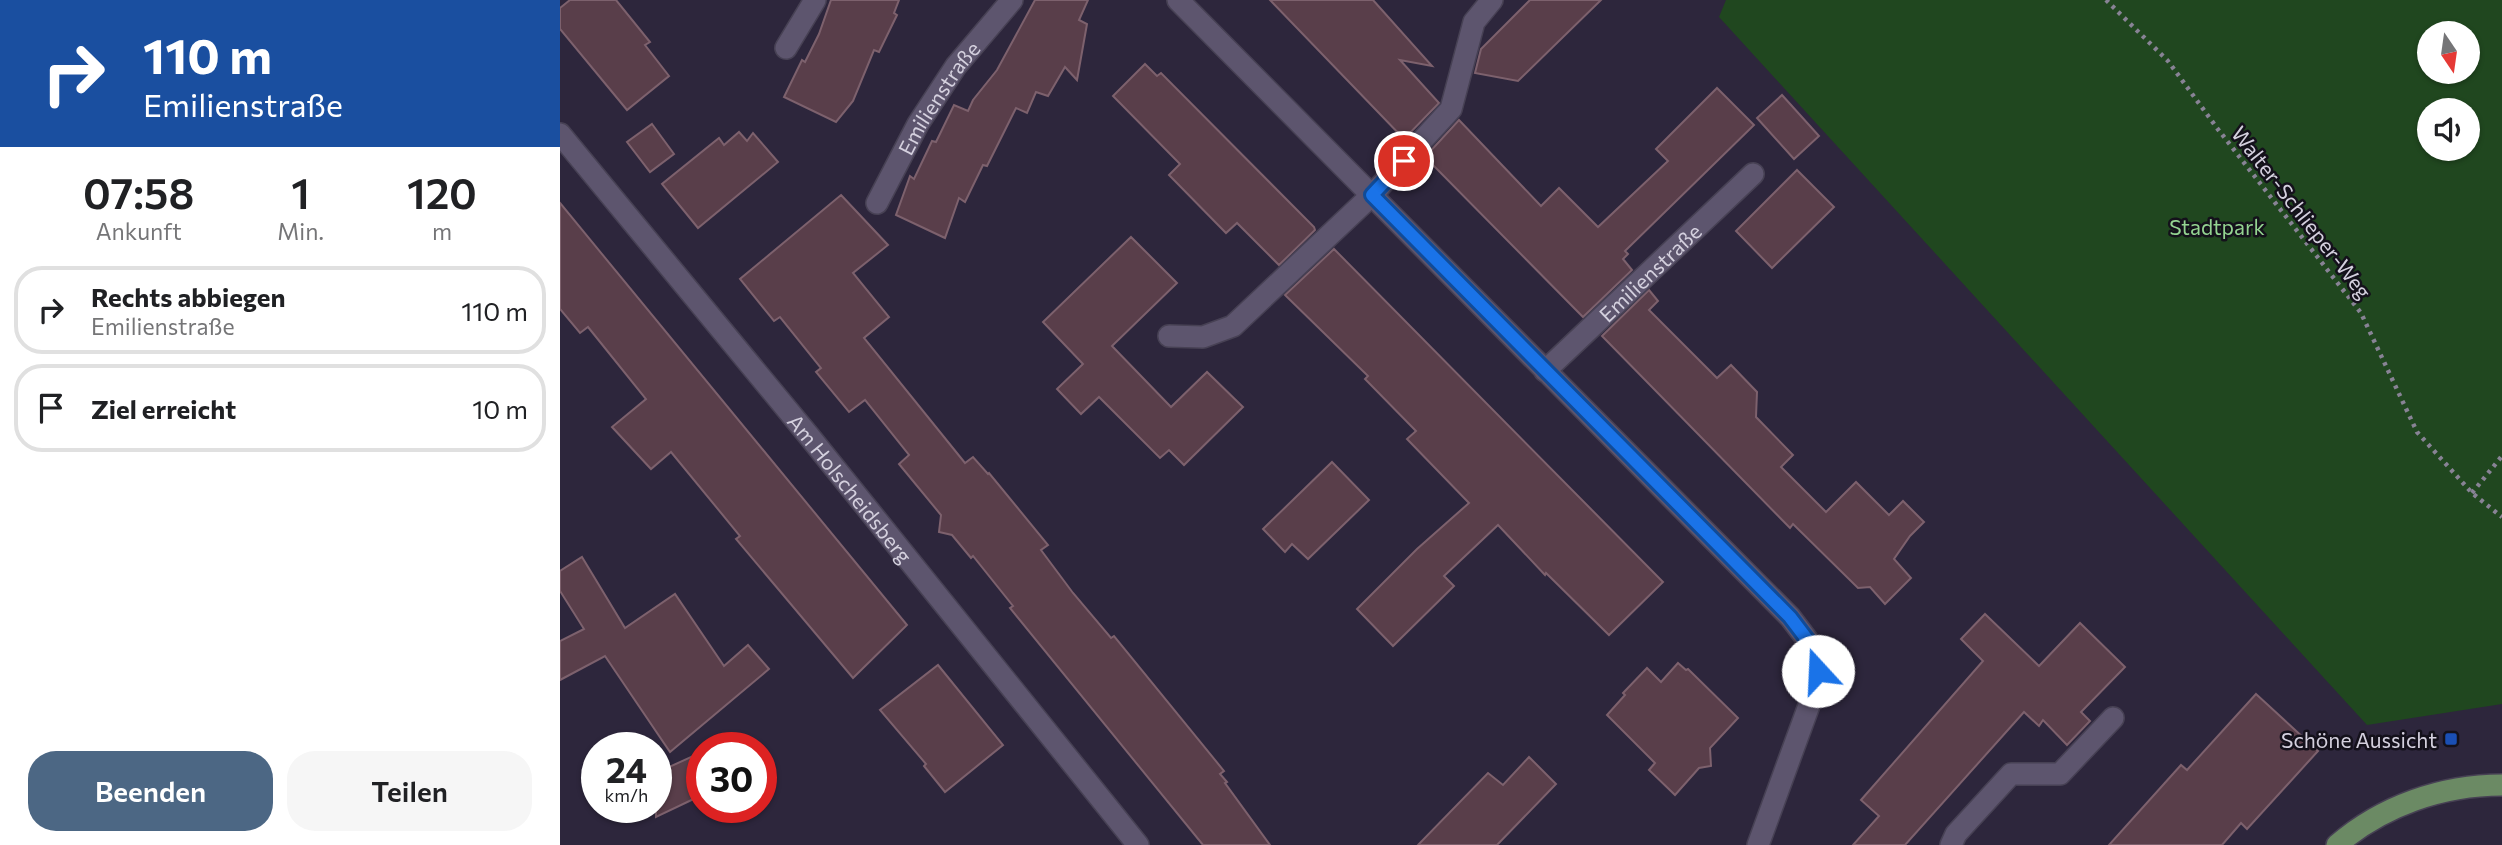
<!DOCTYPE html>
<html lang="de">
<meta charset="utf-8">
<style>
:root{--surface:#fff;--page:#f6f6f6;--text:#202124;--muted:#757577;--line:#e0e0e0;--accent:#4c6784}
body{margin:0;font-family:Commissioner,sans-serif;background:var(--page);color:var(--text);height:100vh;display:flex;flex-direction:column;font-size:26px;white-space:nowrap}
*{box-sizing:border-box;margin:0}
p{font-size:23px;color:var(--muted)}
.icon{flex:none;width:38px;height:38px;fill:none;stroke:currentColor;stroke-width:2;stroke-linecap:round;stroke-linejoin:round}
.map{position:relative;flex:1;overflow:hidden}
.panel{display:flex;flex-direction:column;background:var(--surface);width:560px}
.panel>*{flex:none}
.banner{background:#1a4fa0;color:#fff;overflow:hidden}
.needle{width:46px;rotate:167deg}
.controls{position:absolute;left:1857px;top:21px;display:grid;gap:14px}
.controls a{display:grid;place-items:center;width:63px;height:63px;border-radius:50%;background:var(--surface);box-shadow:0 2px 5px #0004;font-size:35px}
.speed{position:absolute;left:21px;top:732px;display:flex;gap:14px;font-size:35px;font-weight:700;text-align:center}
.speed>*{display:grid;place-content:center;width:91px;height:91px;border-radius:50%;background:var(--surface);box-shadow:0 2px 5px #0004;line-height:1}
.speed small{font-size:18px;font-weight:400}
.speed .limit{border:10px solid #d22;background:#fff;color:#111}
.pin{position:absolute;display:grid;place-items:center;width:60px;height:60px;color:#fff;margin:-30px;border:4px solid #fff;border-radius:50%;box-shadow:0 2px 7px #0007}
.me{position:absolute;width:77px;margin:-38px;rotate:340deg;stroke-linejoin:round;filter:drop-shadow(0 0 5px #0008)}
.turn{display:flex;align-items:center;gap:24px;height:147px;padding:0 28px;font-size:32px}
.turn .icon{width:91px;height:91px;stroke-width:2.5}
.turn b{display:block;font-size:49px;line-height:60px}
.eta{display:flex;justify-content:space-evenly;align-items:center;height:119px;text-align:center}
.eta b{font-size:42px;font-weight:600;line-height:49px}
.action{display:flex;gap:14px;margin-top:auto;padding:14px 28px}
.action a{flex:1;height:80px;border-radius:28px;background:var(--accent);color:#fff;font-size:28px;font-weight:600;line-height:80px;text-align:center}
.action a+a{background:var(--page);color:var(--text)}
ul{padding:0;list-style:none}
li{display:flex;align-items:center;gap:21px;height:88px;margin:0 14px 10px;padding:0 14px;border:4px solid var(--line);border-radius:28px}
li div{flex:1}
li b{display:block;font-size:26px}
li em{font-style:normal}
main{display:flex;flex:1;min-height:0}
.map>svg:first-child{display:block}
.green{fill:#20471f;fill-rule:evenodd}
.building{fill:#593e4a;stroke:#7d616d;stroke-width:2}
.lines{fill:none;stroke-linecap:round;stroke-linejoin:round}
.minor-casing{stroke:#474154;stroke-width:24}
.major-casing{stroke:#474154;stroke-width:24}
.path{stroke:#888395;stroke-width:4.5;stroke-dasharray:3.5 5;stroke-linecap:butt}
.minor{stroke:#5d556e;stroke-width:21}
.major{stroke:#6b8a64;stroke-width:21}
.route-casing{stroke:#114b97;stroke-width:18}
.route{stroke:#1a73e8;stroke-width:12}
.transit-dot{fill:#1a4fb4;stroke:#14111b;stroke-width:2.5}
.labels{text-anchor:middle;dominant-baseline:central;stroke-width:5;stroke-linejoin:round;paint-order:stroke}
.street-label{font-size:21px;fill:#d4d0de;stroke:#14111b}
.park-label{font-size:21px;fill:#94d491;stroke:#14111b}
.poi-label{font-size:21px;fill:#d4d0de;stroke:#14111b;text-anchor:end}
</style>
<main>
<section class="panel">
<div class="banner">
<div class="turn"><svg class="icon" aria-label="right" viewBox="0 0 24 24"><path d="M7 20v-9h11M14 6l5 5-5 5"/></svg><div><b>110 m</b>Emilienstraße</div></div>
</div>
<div class="eta">
<div><b>07:58</b><p>Ankunft</p></div>
<div><b>1</b><p>Min.</p></div>
<div><b>120</b><p>m</p></div>
</div>
<ul>
<li><svg class="icon" aria-label="right" viewBox="0 0 24 24"><path d="M7 20v-9h11M14 6l5 5-5 5"/></svg><div><b>Rechts abbiegen</b><p>Emilienstraße</p></div><em>110 m</em></li>
<li><svg class="icon" aria-label="arrive" viewBox="0 0 24 24"><path d="M6 21V4h12l-3 4 3 4H6"/></svg><div><b>Ziel erreicht</b></div><em>10 m</em></li>
</ul>
<div class="action"><a>Beenden</a><a>Teilen</a></div>
</section>
<div class="map">
<svg width="1942" height="845" viewBox="0 0 1942 845">
<rect width="100%" height="100%" fill="#2d263c"/>
<!-- green -->
<path class="green" d="M 1166,0 L 1942,0 L 1942,704 L 1807,725 L 1159,17 ZM 1869,33 L 1908,33 L 1908,72 L 1869,72 ZM 1869,110 L 1908,110 L 1908,149 L 1869,149 Z"/>
<!-- building -->
<g class="building">
<polygon points="10,0 56,0 90,42 85,45 109,76 67,110 0,29 0,8"/>
<polygon points="271,0 339,0 334,13 337,15 319,52 314,50 293,101 276,122 224,97 242,60 245,62 259,34"/>
<polygon points="475,0 528,0 519,20 527,24 517,80 505,67 488,96 476,92 467,113 456,108 427,166 423,165 405,202 399,198 385,238 336,215 350,176 354,179 372,141 376,142 394,105 408,111 413,100 437,70"/>
<polygon points="710,0 813,0 872,66 840,60 879,103 844,139"/>
<polygon points="970,0 1041,0 958,81 915,73 921,49"/>
<polygon points="585,64 597,76 601,73 754,227 755,230 719,265 677,223 666,233 609,175 620,164 553,96"/>
<polygon points="1157,88 1194,125 1065,251 1068,254 1063,259 1072,270 1023,317 865,157 899,120 981,206 999,188 1038,227 1108,161 1096,149"/>
<polygon points="1222,95 1259,136 1234,159 1197,118"/>
<polygon points="92,124 114,154 90,172 67,142"/>
<polygon points="179,132 187,141 193,133 218,162 138,228 102,184 159,138 164,145"/>
<polygon points="1237,170 1274,207 1212,268 1176,231"/>
<polygon points="281,195 328,245 293,273 329,317 304,338 405,463 413,457 428,474 429,473 488,545 481,550 513,593 551,638 554,636 664,771 660,774 667,782 665,783 710,845 643,845 450,608 453,606 413,556 411,558 392,535 379,532 381,515 339,464 349,455 305,400 289,412 256,372 261,368 220,317 214,321 180,279"/>
<polygon points="0,203 347,625 293,678 176,539 180,536 111,452 91,469 52,427 86,399 28,327 20,333 0,309"/>
<polygon points="571,237 617,283 552,346 611,407 647,372 683,407 624,465 609,450 600,458 539,397 521,414 497,389 523,364 483,322"/>
<polygon points="774,249 1103,582 1049,635 986,573 985,575 938,525 884,576 894,586 833,646 797,609 857,549 909,503 847,439 856,431 805,379 808,376 725,295"/>
<polygon points="1089,290 1098,301 1089,310 1157,378 1171,365 1197,392 1196,417 1233,455 1221,467 1266,512 1296,482 1329,515 1343,501 1364,522 1350,536 1334,559 1351,578 1325,604 1310,587 1298,588 1233,524 1230,528 1042,336"/>
<polygon points="772,462 809,500 748,559 732,544 725,552 703,529"/>
<polygon points="22,557 65,628 115,594 164,666 188,645 209,669 110,752 45,656 0,680 0,641 24,629 0,591 0,571"/>
<polygon points="1425,614 1479,666 1520,623 1565,667 1521,712 1530,721 1507,745 1483,720 1479,726 1464,712 1345,845 1293,845 1319,816 1301,800 1423,661 1401,639"/>
<polygon points="1118,663 1126,670 1128,669 1178,718 1150,748 1151,766 1139,768 1115,795 1089,770 1095,763 1047,715 1065,695 1063,693 1087,668 1101,682"/>
<polygon points="378,665 443,745 385,792 364,766 366,764 320,710"/>
<polygon points="1696,694 1758,751 1687,829 1681,823 1662,845 1549,845 1621,765 1627,770"/>
<polygon points="142,752 142,795 96,817 96,773"/>
<polygon points="969,757 996,784 937,845 858,845 928,773 943,785"/>
</g>
<g class="lines">
<defs>
<g id="minor">
<polyline points="618,0 1230,617 1252,646 1259,671 1251,700 1198,845"/>
<polyline points="226,48 255,0"/>
<path id="s1" d="M 0,134 L 249,436 L 578,845"/>
<path id="s2" d="M 317,203 L 358,124 L 396,66 L 452,0"/>
<polyline points="609,336 643,337 673,326 812,195 891,109 914,22 932,0"/>
<path id="s3" d="M 985,371 L 1193,174"/>
<polyline points="1391,845 1396,834 1451,774 1500,774 1553,718"/>
</g>
<path id="major" d="M 1777,845 C 1822,806 1882,785 1942,785"/>
</defs>
<!-- minor casing -->
<use href="#minor" class="minor-casing"/>
<!-- major casing -->
<use href="#major" class="major-casing"/>
<!-- path -->
<g class="path">
<polyline points="1546,0 1608,61 1657,128 1801,313 1857,432 1912,493 1942,517"/>
<polyline points="1912,493 1942,456"/>
</g>
<!-- minor -->
<use href="#minor" class="minor"/>
<!-- major -->
<use href="#major" class="major"/>
</g>
<g class="lines">
<defs>
<polyline id="route" points="844,161 812,195 1230,617 1252,646 1258,671"/>
</defs>
<!-- route casing -->
<use href="#route" class="route-casing"/>
<!-- route -->
<use href="#route" class="route"/>
</g>
<!-- markers -->
<rect class="transit-dot" x="1884" y="732" width="14" height="14" rx="3.5"/>
<g class="labels">
<!-- street labels -->
<g class="street-label">
<text stroke="none"><textPath href="#s2" startOffset="122">Emilienstraße</textPath></text>
<text transform="translate(1742 212) rotate(52)">Walter-Schlieper-Weg</text>
<text stroke="none"><textPath href="#s3" startOffset="144">Emilienstraße</textPath></text>
<text stroke="none"><textPath href="#s1" startOffset="458">Am Holscheidsberg</textPath></text>
</g>
<!-- park labels -->
<g class="park-label">
<text x="1657" y="226">Stadtpark</text>
</g>
<!-- poi labels -->
<g class="poi-label">
<text x="1877" y="739">Schöne Aussicht</text>
</g>
</g>
</svg>
<div class="controls">
<a><svg class="needle" viewBox="-14 -14 28 28"><path d="M0-13l5 13h-10z" fill="#e53935"/><path d="M0 13l5-13h-10z" fill="#757577"/></svg></a>
<a><svg class="icon" aria-label="sound" viewBox="0 0 24 24"><path d="M4 9h4l5-4v14l-5-4H4zM17 9q2 3 0 6"/></svg></a>
</div>
<div class="speed"><div>24<small>km/h</small></div><div class="limit">30</div></div>
<div class="pin" style="left:844px;top:161px;background:#d93025"><svg class="icon" aria-label="arrive" viewBox="0 0 24 24"><path d="M6 21V4h12l-3 4 3 4H6"/></svg></div>
<svg class="me" style="left:1258px;top:671px" viewBox="-20 -20 40 40"><circle r="19" fill="#fff"/><path d="M0-13L10 11 0 6-10 11z" fill="#1a73e8"/></svg>
</div>
</main>
